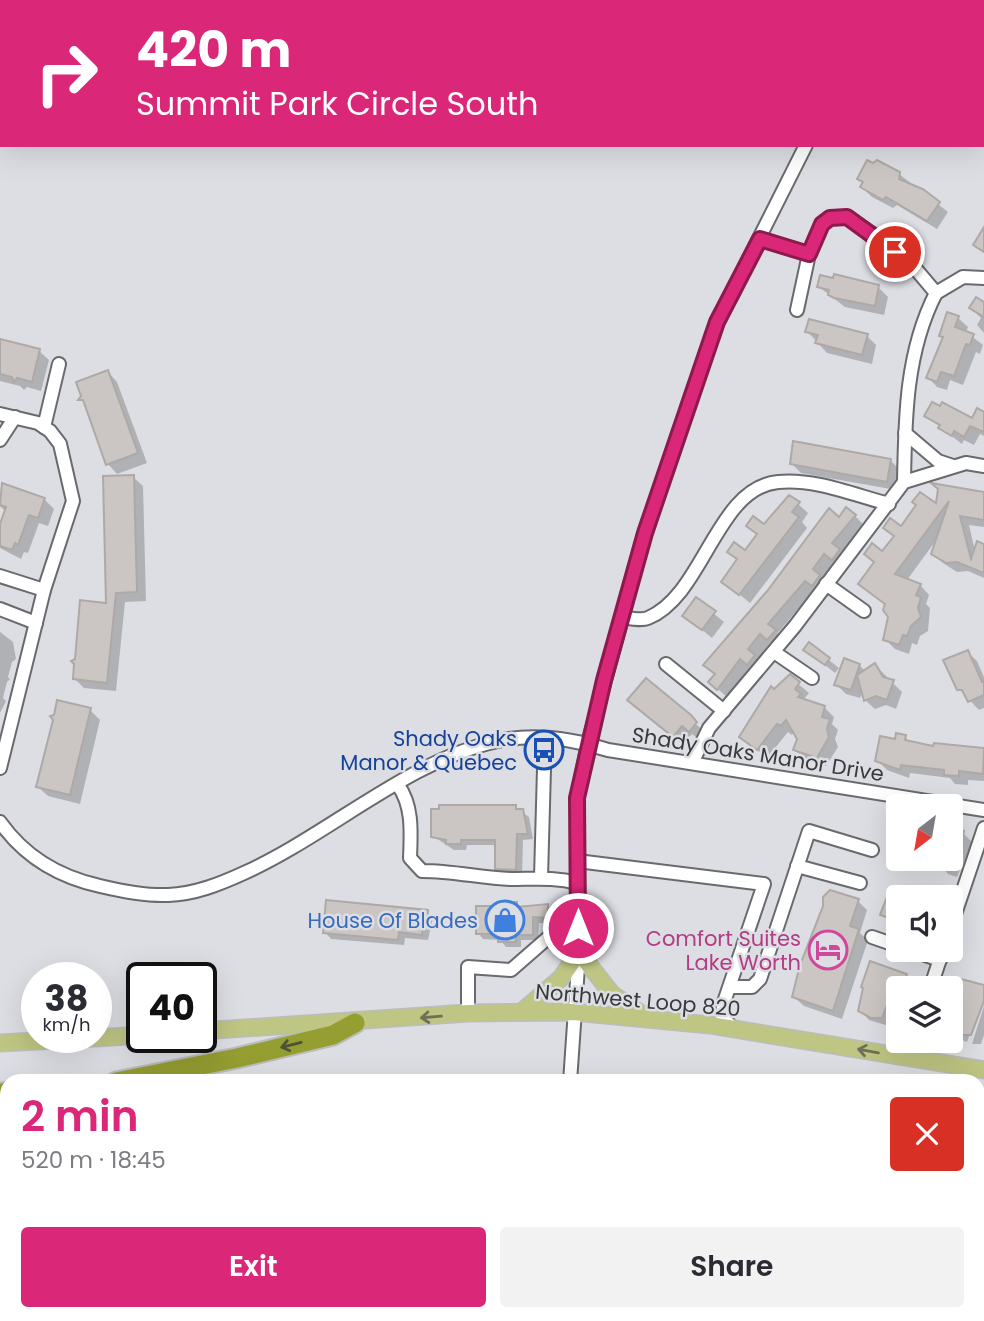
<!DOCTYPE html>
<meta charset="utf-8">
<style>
:root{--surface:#fff;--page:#f2f2f3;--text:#2b2b33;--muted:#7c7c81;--accent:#db2777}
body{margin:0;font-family:Poppins,sans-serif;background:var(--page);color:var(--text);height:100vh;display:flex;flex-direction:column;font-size:26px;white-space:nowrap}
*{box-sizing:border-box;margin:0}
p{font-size:23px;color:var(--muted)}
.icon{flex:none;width:38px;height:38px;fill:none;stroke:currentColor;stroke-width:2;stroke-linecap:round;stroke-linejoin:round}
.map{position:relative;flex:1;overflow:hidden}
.details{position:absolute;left:0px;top:1074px;width:985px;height:247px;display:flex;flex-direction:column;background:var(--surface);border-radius:21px 21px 0 0;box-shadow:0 7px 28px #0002}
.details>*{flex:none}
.top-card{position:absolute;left:0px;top:0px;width:985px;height:147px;box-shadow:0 7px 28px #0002;background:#db2777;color:#fff;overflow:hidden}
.needle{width:46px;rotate:211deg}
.fabs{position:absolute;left:886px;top:794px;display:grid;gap:14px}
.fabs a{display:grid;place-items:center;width:77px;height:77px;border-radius:7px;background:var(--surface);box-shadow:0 7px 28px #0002;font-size:35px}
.speed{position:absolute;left:21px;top:962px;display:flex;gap:14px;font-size:35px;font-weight:700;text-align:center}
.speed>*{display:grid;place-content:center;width:91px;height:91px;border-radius:50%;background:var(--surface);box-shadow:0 7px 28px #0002;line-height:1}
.speed small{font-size:18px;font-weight:400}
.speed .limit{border:4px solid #111;border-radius:10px;background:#fff;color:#111}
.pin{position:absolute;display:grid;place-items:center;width:60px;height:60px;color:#fff;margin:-30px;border:4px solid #fff;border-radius:50%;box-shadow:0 2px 7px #0007}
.me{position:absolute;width:77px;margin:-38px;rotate:0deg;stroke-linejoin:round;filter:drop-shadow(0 0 5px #0008)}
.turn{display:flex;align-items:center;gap:24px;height:147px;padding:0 21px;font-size:32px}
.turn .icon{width:91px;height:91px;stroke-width:2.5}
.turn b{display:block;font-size:49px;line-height:60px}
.round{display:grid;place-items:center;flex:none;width:74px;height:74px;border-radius:7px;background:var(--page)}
.overview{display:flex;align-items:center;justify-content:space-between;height:119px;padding:0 21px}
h1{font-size:42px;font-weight:600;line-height:52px;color:var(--accent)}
.button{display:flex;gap:14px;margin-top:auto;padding:14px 21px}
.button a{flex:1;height:80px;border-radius:7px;background:var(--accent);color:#fff;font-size:28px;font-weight:600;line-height:80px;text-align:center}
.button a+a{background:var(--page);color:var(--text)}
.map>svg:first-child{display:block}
.green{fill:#b0bfdb}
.shadow{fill:#0003}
.building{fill:#cbc6c3;stroke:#aea9a6;stroke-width:2}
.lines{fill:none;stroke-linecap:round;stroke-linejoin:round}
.minor-casing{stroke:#686a6e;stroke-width:16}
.major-casing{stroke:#bbbcbc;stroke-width:19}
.highway-casing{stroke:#bbbcbc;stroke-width:23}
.path{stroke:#828387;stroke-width:2;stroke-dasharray:5 3.5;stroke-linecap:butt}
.minor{stroke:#fff;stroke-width:12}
.major{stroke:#bfc583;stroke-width:16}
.highway{stroke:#959e31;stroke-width:19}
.oneway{stroke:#6e7158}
.oneway2{stroke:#4f5238}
.route-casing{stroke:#8e194d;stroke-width:18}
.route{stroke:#db2777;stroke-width:12}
.labels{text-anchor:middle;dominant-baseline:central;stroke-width:5;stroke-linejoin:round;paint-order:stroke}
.transit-label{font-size:21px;fill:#164399;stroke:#dcdee3;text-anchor:end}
.street-label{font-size:21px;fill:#38393b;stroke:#dcdee3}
.shop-label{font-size:21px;fill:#366cbe;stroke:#dcdee3;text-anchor:end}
.hotel-label{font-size:21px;fill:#b23c85;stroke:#dcdee3;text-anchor:end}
</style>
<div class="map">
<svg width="984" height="1321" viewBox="0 0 984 1321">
<rect width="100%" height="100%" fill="#dcdee3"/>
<!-- green -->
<polygon class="green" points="0,1243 7,1245 7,1314 240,1314 168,1321 0,1321"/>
<!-- shadow -->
<g class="shadow">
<polygon points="899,174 948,212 937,229 897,205 893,208 872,197 862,187 864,183 859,178"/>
<polygon points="819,287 878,287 888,297 884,315 845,307"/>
<polygon points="984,304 984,333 977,325 981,318 971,308"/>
<polygon points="958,318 968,327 966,332 983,345 980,354 976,352 963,385 950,380 947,390 937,387 928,377 944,339 941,335"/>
<polygon points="807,331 867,336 876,345 872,364 827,353"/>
<polygon points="0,341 39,351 49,360 41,391 27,387 24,390 20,386 0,381"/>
<polygon points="108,372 117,382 147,463 117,474 108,464 86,405 81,399"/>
<polygon points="984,414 984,436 980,434 974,445 964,440 962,444 926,416 972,420"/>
<polygon points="890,460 900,470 896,490 801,473 792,464"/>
<polygon points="133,477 143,486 146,601 125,602 116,691 84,688 75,679 108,605"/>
<polygon points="3,485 44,499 54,509 48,526 39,523 28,553 24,552 21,559 0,548 0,529 6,512 0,506"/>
<polygon points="940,490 984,494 984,527 969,525 975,551 984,546 984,578 968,571 957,572 943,563 933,553 937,539 907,580 920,585 929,595 926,604 930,608 928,631 920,636 917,645 912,643 909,654 895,649 885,639 889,617 887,605 860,584 895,537 885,528 902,528 937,507"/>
<polygon points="798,504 808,513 802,522 807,528 750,603 723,581 739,561 729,551 745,553 758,535 749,526 764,527"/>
<polygon points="855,516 864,525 841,553 848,560 842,568 835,563 822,579 829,586 823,594 815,589 777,634 784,641 778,648 771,642 757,659 763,666 757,673 750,667 728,698 710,682 840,519"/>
<polygon points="696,599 724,622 712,638 684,615"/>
<polygon points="0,632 13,642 16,659 12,662 8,677 10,679 7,682 3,698 6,701 0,713"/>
<polygon points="809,644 839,668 835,673 806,650"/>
<polygon points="967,652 977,661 984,677 984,708 979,710 959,689"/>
<polygon points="859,665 865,671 875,665 902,692 896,709 886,705 875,709 865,700 863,691 860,698 846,694 836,684"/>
<polygon points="790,677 809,693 804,699 824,707 834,717 832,724 838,730 835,739 838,747 826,766 805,760 795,750 799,738 794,731 792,735 788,732 767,758 741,737 775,691"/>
<polygon points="646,680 706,733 700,740 692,734 683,745 639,709"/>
<polygon points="90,710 100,720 80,804 48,796 38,787"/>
<polygon points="905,737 911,743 935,748 935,745 984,750 984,781 968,780 968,785 955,784 950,778 910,773 909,778 887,770 877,760"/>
<polygon points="515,807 529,817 533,839 523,840 522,876 503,875 497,868 497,845 467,845 466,850 454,850 433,836"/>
<polygon points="950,829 963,833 972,842 969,864 961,867 957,877 948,874 939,864 940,859 950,859"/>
<polygon points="891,892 910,898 898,898 898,926 882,915"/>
<polygon points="858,901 867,910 860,933 868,940 842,1019 804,1006 794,997"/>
<polygon points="516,904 520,908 548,906 554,911 553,923 539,923 538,940 521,940 521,947 506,947 500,940 483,939 478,933 500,908"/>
<polygon points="427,911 433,918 428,940 405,938 404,945 331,939 325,932"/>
<polygon points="906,975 916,985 914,989 898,989 898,1011 892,1027 869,1020 860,1010"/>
<polygon points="984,988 984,996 967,1042 950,1035 950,1001"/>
<polygon points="984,1006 984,1035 981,1044 972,1044"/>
</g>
<!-- building -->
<g class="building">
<polygon points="867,160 873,163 877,160 900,172 899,179 923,189 940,202 927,221 886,197 883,200 860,187 863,182 857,179"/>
<polygon points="984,227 984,252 973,245"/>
<polygon points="834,274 879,285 875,306 834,298 828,295 829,290 817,287 820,275 833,278"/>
<polygon points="976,297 984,302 984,317 969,308"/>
<polygon points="947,312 959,316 955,327 974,334 970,345 966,344 954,376 941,372 937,382 926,378 943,337 939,336"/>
<polygon points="809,319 868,334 862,355 815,343 818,335 805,332"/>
<polygon points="0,339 40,349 32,382 17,378 14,382 12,377 0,374"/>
<polygon points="108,370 138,453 106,465 83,400 78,400 81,396 76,382"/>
<polygon points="932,402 940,406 942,402 972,418 977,408 984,412 984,432 970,426 964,437 954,431 952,436 938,428 940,425 924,416"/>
<polygon points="793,441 891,459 887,482 790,464"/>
<polygon points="134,475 137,592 116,593 107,683 73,679 74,664 71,661 75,659 80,600 106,603 103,476"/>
<polygon points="2,483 45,498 38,518 29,515 18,545 15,543 12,550 0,546 0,524 6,507 0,505"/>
<polygon points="931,483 984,492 984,520 960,516 971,559 977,541 984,544 984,573 957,562 946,563 931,554 949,501 895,574 921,584 916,595 921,597 918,608 921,617 911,626 907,636 903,635 899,645 883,640 888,617 883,610 885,604 858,584 874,562 864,554 872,543 882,551 894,536 883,528 890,518 901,526 916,505 912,502 920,492 936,503 938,489"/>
<polygon points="789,495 800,502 792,512 799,517 739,595 721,582 737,559 727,552 734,542 745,550 757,534 746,526 753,516 764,524"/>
<polygon points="846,507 856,515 832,543 840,549 832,560 824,554 813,569 820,575 812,586 805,581 768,624 776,630 767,640 760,634 748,649 755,655 747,665 740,659 717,690 708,682 715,674 703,665 768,590 829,508 839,517"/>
<polygon points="696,597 716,611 702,630 682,616"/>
<polygon points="809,642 830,658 825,665 803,650"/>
<polygon points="968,650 982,682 984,681 984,695 968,702 962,690 957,690 943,660"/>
<polygon points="844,658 860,664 851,690 834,685"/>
<polygon points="875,663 883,677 894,680 887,700 876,696 864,701 857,675"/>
<polygon points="790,674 800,682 795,689 801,694 798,697 825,706 822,717 830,719 827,729 829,737 817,758 793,750 797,739 786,720 781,726 777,724 757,750 739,737 771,686 774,689"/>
<polygon points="646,678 691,715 697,722 689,732 682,726 673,737 627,700"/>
<polygon points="57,700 91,708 70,795 36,787 53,720 50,716 54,715"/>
<polygon points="896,733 906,735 905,740 933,746 934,743 984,748 983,774 959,771 959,776 944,775 944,770 901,765 900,770 875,761 880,736 895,739"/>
<polygon points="439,805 516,805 516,809 523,809 528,834 517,834 516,870 495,869 495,840 461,840 461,844 446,844 446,840 431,837 431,809 439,809"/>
<polygon points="950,827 964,831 959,855 950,852"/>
<polygon points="890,889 898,892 898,921 880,915"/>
<polygon points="830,890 859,899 850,926 859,929 833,1011 792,997 800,965 823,906 823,897"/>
<polygon points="326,900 428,910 427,923 423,923 422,935 399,932 398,940 323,933"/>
<polygon points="498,902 517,902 517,907 548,904 548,918 533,917 533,935 516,935 516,942 498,942 498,934 476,934 476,906 498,906"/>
<polygon points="870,961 907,974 903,985 899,983 893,998 890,997 882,1018 871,1018 858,1011 863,988 861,987"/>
<polygon points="961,979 984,985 984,1001 971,1035 961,1035 950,1028 950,999 953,1000"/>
</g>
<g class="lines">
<defs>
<g id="minor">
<polyline points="87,0 95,2"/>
<polyline points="855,2 856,0"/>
<polyline points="0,55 2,50"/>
<polyline points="760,239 809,254 822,224 830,218 847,217 877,237 914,267 936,293 963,277 984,278"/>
<polyline points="797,310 809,254"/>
<polyline points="0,414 38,423 50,431 60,444 73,501 44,590 0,768"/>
<polyline points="44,427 59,364"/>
<polyline points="905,433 938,461 953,466"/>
<polyline points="0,440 15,417"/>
<path d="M 904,482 C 905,418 906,351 936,293"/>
<polyline points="0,576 44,590"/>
<polyline points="826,584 864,611"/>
<polyline points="0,609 36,623"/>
<path d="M 621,617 C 629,618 641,621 648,618 C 704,595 716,488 778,482 C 814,478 854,495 889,504"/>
<polyline points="774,652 812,678"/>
<polyline points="666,664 724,711"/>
<polyline points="692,763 709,728 795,626 904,482 966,463 984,466"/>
<path d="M 398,785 C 413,806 411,832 410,858 L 422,871 C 453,871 482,878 511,879 C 535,879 554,877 578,883"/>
<path d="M 0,822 C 24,856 59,877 100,886 C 121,891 146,896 168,895 C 195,894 220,884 244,873 C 327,836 410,759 498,741 C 534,733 573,739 608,750 L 984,810"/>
<polyline points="577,861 764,884 723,1005 722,1015 732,1028"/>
<polyline points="797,866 860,883"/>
<polyline points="541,877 544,769"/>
<polyline points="950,929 984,828"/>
<polyline points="872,937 898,946"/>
<polyline points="910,950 940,960"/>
<polyline points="731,987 752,987 760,979 809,831 872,850"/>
<polyline points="930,989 943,950"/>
<polyline points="468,1013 468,967 511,970 558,929 578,928"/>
<polyline points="907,1057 913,1041"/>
<polyline points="570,1082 579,952 577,798 588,743 645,533 717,322 806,145"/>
<polyline points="558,1321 558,1314"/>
</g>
<g id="major">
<polyline points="523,1011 561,978 579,952 612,994 646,1017"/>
<polyline points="201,1031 468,1013 574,1012 710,1025 984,1070"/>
<polyline points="96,1038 142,1035"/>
<polyline points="0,1043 92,1038"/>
<polyline points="956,1321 984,1319"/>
</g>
<g id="highway">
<polyline points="116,1082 237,1058 333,1035 355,1023"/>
<polyline points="0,1094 7,1092"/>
<polyline points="0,1139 7,1139"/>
<polyline points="978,1164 984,1164"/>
<polyline points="0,1182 7,1182"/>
<polyline points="978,1215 984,1215"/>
<polyline points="0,1225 7,1225"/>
<polyline points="402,1314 445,1321"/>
</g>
</defs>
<!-- minor casing -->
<use href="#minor" class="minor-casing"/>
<!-- major casing -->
<use href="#major" class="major-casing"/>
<!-- highway casing -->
<use href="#highway" class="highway-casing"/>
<!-- path -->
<polyline class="path" points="544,1319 544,1321"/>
<!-- minor -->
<use href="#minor" class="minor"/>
<!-- major -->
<use href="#major" class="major"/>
<!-- highway -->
<use href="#highway" class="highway"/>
</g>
<!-- one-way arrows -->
<defs><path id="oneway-shaft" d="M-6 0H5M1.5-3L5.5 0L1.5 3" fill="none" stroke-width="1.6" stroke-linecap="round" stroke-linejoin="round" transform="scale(1.75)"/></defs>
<g class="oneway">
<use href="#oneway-shaft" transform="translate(431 1017) rotate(175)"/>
<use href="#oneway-shaft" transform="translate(868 1051) rotate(-170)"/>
</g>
<use class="oneway2" href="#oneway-shaft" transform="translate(291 1045) rotate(166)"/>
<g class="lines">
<defs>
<polyline id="route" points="578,928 577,798 604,680 645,533 717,322 760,239 809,254 822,224 830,218 847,217 895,252"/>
</defs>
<!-- route casing -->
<use href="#route" class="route-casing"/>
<!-- route -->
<use href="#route" class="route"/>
</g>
<!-- icons -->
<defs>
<symbol id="bus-ring" viewBox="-11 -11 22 22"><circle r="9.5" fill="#dcdee3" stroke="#1a4fb4" stroke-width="1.5"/><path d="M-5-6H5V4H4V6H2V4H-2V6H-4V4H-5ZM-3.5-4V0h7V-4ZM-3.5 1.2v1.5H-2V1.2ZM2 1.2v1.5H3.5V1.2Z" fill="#1a4fb4"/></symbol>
<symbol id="shop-ring" viewBox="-11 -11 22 22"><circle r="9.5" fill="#dcdee3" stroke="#3f7fe0" stroke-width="1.5"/><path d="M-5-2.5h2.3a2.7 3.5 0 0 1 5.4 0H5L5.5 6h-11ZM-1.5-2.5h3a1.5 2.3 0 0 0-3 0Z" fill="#3f7fe0"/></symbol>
<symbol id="hotel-ring" viewBox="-11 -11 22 22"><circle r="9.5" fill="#dcdee3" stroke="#d1479c" stroke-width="1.5"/><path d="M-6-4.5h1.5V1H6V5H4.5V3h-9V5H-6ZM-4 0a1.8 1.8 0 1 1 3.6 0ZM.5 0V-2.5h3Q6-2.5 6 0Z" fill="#d1479c"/></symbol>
</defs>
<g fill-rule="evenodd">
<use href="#bus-ring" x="522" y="728" width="44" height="44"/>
<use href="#shop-ring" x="483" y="898" width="44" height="44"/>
<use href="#hotel-ring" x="806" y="928" width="44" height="44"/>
</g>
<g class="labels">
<!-- transit labels -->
<g class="transit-label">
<text x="517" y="738">Shady Oaks<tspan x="517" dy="24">Manor &amp; Quebec</tspan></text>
</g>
<!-- street labels -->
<g class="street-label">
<text transform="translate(758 754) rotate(9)">Shady Oaks Manor Drive</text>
<text transform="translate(638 1000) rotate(5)">Northwest Loop 820</text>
</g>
<!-- shop labels -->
<g class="shop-label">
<text x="478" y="920">House Of Blades</text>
</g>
<!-- hotel labels -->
<g class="hotel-label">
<text x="801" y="938">Comfort Suites<tspan x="801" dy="24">Lake Worth</tspan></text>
</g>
</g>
</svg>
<div class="fabs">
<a><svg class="needle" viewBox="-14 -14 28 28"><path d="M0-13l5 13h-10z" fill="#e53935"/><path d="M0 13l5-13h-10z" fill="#7c7c81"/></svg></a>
<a><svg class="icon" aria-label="sound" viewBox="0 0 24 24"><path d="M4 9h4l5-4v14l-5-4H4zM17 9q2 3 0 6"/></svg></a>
<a><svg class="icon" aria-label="layers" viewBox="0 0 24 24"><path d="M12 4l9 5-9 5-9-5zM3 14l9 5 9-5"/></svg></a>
</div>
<div class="speed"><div>38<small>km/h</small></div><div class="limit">40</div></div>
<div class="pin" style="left:895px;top:252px;background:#d93025"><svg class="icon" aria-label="arrive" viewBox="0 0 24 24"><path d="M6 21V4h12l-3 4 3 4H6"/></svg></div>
<svg class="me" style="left:578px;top:928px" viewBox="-20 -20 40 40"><circle r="17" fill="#db2777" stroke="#fff" stroke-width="3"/><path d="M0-11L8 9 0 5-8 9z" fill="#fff"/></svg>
<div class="top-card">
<div class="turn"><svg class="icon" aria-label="right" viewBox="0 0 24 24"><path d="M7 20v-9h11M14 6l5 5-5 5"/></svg><div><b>420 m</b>Summit Park Circle South</div></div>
</div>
<section class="details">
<div class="overview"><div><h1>2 min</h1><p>520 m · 18:45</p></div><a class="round" style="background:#d93025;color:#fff"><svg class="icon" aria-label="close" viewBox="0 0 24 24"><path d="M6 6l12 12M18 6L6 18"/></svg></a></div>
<div class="button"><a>Exit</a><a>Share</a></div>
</section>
</div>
